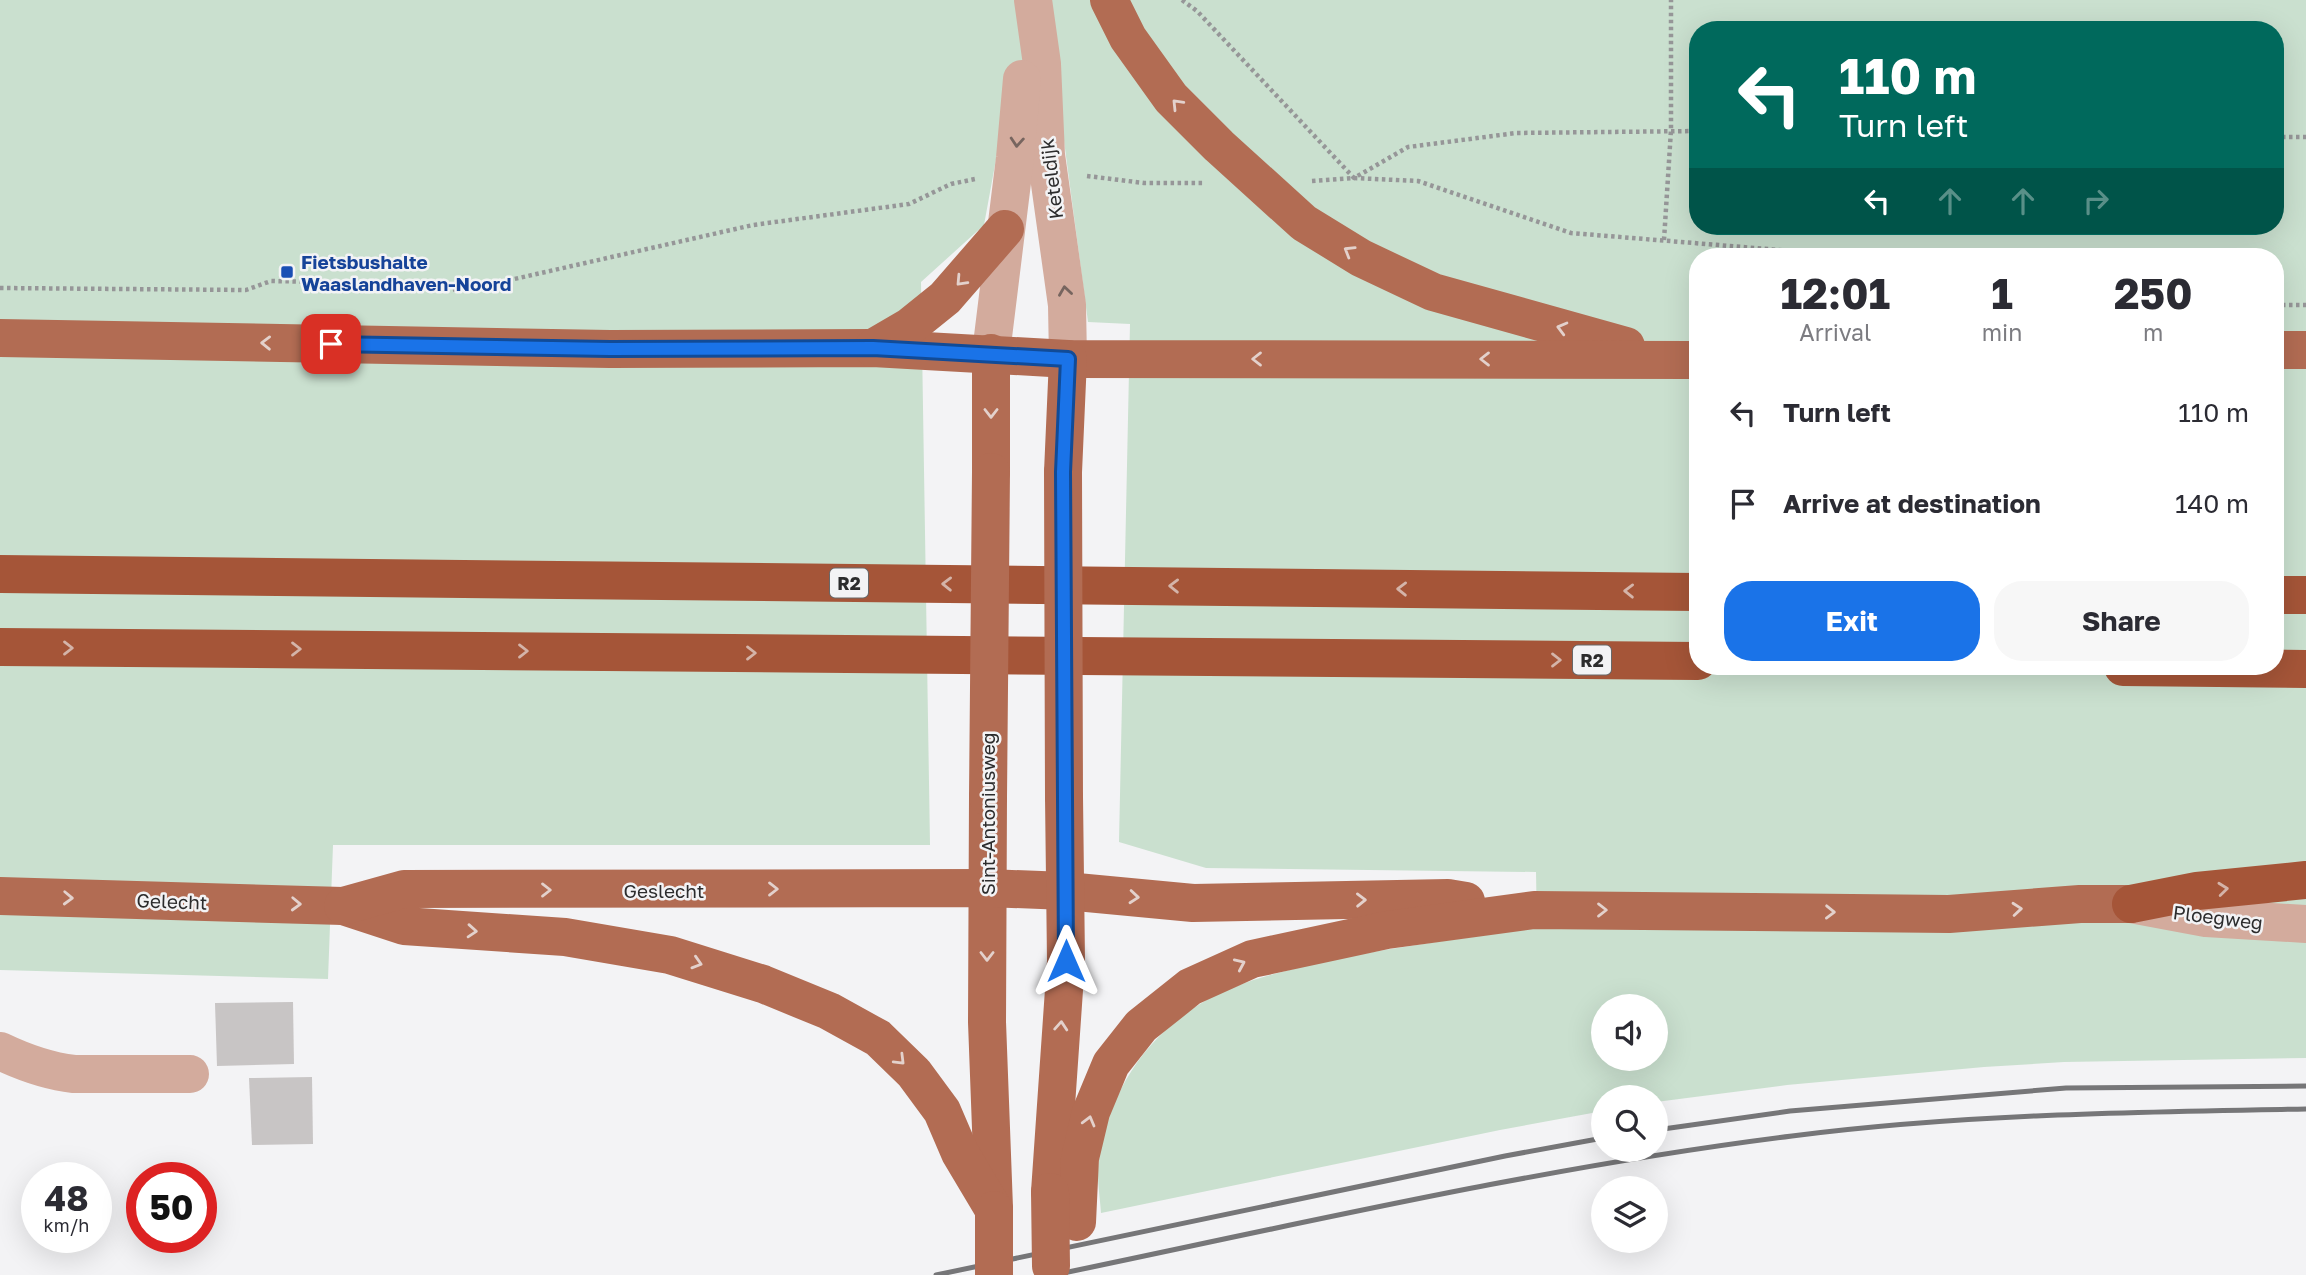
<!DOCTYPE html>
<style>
:root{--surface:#fff;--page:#f7f7f7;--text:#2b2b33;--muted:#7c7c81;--accent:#1a73e8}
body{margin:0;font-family:"Golos Text",sans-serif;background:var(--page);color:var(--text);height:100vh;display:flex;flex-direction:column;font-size:26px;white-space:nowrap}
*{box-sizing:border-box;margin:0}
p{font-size:23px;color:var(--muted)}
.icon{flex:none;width:38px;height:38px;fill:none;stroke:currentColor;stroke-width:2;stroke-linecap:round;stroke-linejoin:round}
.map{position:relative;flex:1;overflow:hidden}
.details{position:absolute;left:1689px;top:248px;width:595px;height:427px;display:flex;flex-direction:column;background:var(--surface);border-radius:28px;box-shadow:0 7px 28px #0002}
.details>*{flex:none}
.top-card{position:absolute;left:1689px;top:21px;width:595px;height:214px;border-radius:28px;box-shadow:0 7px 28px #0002;background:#00695c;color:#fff;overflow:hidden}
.fabs{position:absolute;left:1591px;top:994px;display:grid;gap:14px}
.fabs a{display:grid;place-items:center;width:77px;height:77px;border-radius:50%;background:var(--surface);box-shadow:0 7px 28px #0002;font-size:35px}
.speed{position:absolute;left:21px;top:1162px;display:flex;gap:14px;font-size:35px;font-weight:700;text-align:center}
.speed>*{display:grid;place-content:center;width:91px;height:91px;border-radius:50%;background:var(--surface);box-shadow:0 7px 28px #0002;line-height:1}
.speed small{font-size:18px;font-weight:400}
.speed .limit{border:10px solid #d22;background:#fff;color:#111}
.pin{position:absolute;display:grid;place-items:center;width:60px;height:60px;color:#fff;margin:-30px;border-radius:14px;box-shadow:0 4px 10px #0006}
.me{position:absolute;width:77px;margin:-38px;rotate:0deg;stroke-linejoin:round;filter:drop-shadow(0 0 5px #0008)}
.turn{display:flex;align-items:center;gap:24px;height:147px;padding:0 35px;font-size:32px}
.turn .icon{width:91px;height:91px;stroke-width:2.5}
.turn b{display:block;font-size:49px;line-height:60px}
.lanes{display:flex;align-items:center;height:66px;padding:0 35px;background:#0003;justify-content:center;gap:35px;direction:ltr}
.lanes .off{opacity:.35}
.eta{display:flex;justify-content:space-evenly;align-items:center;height:119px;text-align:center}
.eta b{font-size:42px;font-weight:700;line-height:49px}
.button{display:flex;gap:14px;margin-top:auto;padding:14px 35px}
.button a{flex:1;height:80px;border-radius:28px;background:var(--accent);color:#fff;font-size:28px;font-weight:700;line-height:80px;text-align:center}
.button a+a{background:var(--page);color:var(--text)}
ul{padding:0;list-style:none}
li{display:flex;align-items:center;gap:21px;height:91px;padding:0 35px}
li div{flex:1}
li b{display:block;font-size:26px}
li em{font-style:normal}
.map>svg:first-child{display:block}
.green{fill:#cae0cf;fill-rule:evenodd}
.building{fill:#c8c5c5}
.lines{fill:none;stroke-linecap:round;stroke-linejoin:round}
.path{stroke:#969698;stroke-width:4.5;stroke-dasharray:3.5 3.5;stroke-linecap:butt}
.minor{stroke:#d3ab9d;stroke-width:38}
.major{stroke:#b26c53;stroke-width:38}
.highway{stroke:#a55538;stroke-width:38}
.rail{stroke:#767678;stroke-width:5}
.major-bridge{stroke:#b26c53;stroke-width:38}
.oneway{stroke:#e3d1cc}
.oneway2{stroke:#77655f}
.oneway3{stroke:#d4b4a9}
.route-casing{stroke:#114b97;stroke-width:18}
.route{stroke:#1a73e8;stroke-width:12}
.transit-dot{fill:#1a4fb4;stroke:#f3f3f5;stroke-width:2.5}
.labels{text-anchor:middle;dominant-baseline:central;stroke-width:5;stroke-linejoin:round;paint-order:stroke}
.shield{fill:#f3f3f5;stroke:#686869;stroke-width:2}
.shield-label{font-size:18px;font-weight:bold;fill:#2c2c2d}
.street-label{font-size:19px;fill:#2c2c2d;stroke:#f3f3f5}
.transit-label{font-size:19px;font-weight:bold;fill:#164399;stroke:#f3f3f5;text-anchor:start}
</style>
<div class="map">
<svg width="2306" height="1275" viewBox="0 0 2306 1275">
<rect width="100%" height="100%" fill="#f3f3f5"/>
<!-- green -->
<path class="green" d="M 0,0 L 2306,0 L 2306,1058 L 2064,1062 L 1984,1067 L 1787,1085 L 1656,1102 L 1656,1097 L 1603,1097 L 1603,1111 L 1500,1130 L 1101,1213 C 1100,1196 1096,1177 1099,1160 C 1107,1096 1145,1037 1200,1004 C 1232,984 1269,975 1305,966 C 1381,948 1459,939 1537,928 L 1536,872 L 1206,868 L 1119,842 L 1130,324 L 1088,322 L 1064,141 L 999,143 L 984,225 L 921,282 L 930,845 L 333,845 L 328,979 L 0,970 ZM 1698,30 L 2275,30 L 2275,226 L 1698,226 ZM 1698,257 L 2275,257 L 2275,667 L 1698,667 ZM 1603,1006 L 1656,1006 L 1656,1059 L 1603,1059 Z"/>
<!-- building -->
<g class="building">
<polygon points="293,1002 294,1064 217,1066 215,1003"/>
<polygon points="312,1077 313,1144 252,1145 249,1078"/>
</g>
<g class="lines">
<!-- path -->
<g class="path">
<polyline points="1182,0 1197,11 1354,178 1408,147 1516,133 1698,131"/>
<polyline points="2275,137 2306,137"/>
<polyline points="1087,176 1144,183 1205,183"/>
<polyline points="1312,181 1354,178 1418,181 1571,233 1865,257"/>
<polyline points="1664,240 1671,130 1671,0"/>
<polyline points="0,288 246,290 271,281 419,284 450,290 488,285 753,225 909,204 951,184 975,179"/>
<polyline points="2275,305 2306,305"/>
</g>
<!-- minor -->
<g class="minor">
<polyline points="1033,0 1042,64 1046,155 1067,305 1068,359"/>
<polyline points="991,353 1015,158 1022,79"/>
<polyline points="2131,904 2206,918 2306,924"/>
<path d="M 0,1051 C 25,1063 47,1071 74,1074 L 190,1074"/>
</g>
<!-- major -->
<g class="major">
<polyline points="1109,0 1128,38 1171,98 1219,146 1304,223 1361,258 1433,292 1626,346"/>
<polyline points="0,338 610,349 873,348 1068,359 1698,360"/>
<polyline points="873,348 909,327 945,298 1005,229"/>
<polyline points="2275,350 2306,350"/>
<polyline points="991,472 991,353"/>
<polyline points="1063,472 1068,359"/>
<polyline points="988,797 987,1022 994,1208"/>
<polyline points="0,896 343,906 404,926 565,937 670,955 763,984 829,1011 878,1038 914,1073 942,1111 960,1153 994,1210"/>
<polyline points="343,906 404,889 987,888 1066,891 1193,903 1448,898 1466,901"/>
<polyline points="1050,1192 1066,961 1064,797"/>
<polyline points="1077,1222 1080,1158 1091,1112 1111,1064 1141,1026 1190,987 1252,959 1387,930 1534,910 1949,914 2080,904 2131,904"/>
</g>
<!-- highway -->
<g class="highway">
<polyline points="0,574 1698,592"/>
<polyline points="2275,595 2306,595"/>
<polyline points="0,647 1698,661"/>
<polyline points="2123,667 2306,669"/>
<polyline points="2131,904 2197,891 2306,880"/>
</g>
<!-- rail -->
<g class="rail">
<polyline points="1656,1130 1790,1111 2066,1088 2306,1086"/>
<polyline points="936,1275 1505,1156 1603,1138"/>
<path d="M 1054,1275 C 1299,1224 1543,1167 1792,1136 C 1962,1114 2134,1112 2306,1109"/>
</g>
<!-- major-bridge -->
<g class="major-bridge">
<polyline points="1063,472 1064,797"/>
<polyline points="988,797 991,472"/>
<polyline points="1050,1192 1051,1266"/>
<polyline points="994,1275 994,1210"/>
</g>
</g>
<!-- one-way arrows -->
<defs><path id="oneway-chevron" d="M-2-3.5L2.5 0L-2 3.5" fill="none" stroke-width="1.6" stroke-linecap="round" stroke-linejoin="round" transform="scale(1.75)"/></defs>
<g class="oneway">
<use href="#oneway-chevron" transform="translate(1177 104) rotate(-134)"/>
<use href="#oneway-chevron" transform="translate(1349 251) rotate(-149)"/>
<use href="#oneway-chevron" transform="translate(961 281) rotate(133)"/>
<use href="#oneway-chevron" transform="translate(1562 328) rotate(-165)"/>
<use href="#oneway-chevron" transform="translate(266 343) rotate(-179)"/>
<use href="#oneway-chevron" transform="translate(1257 359) rotate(-180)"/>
<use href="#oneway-chevron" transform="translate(1485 359) rotate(-180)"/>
<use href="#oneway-chevron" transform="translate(991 413) rotate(90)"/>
<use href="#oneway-chevron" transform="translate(773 889)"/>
<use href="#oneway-chevron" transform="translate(546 890)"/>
<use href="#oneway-chevron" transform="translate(1134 897) rotate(5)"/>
<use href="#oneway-chevron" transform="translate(68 898) rotate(2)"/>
<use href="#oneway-chevron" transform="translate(1361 900) rotate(-1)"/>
<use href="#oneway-chevron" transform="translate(296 904) rotate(2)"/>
<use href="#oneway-chevron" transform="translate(2017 909) rotate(-5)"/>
<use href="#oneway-chevron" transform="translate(1602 910)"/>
<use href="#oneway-chevron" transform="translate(1830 912) rotate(1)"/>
<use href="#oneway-chevron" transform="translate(472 931) rotate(4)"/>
<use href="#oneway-chevron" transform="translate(987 956) rotate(90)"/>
<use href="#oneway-chevron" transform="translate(697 963) rotate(17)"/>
<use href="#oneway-chevron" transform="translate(1240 964) rotate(-24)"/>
<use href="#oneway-chevron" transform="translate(1061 1026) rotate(-86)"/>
<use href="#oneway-chevron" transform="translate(900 1060) rotate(45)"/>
<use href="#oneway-chevron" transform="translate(1089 1121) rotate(-75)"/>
</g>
<g class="oneway2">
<use href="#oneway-chevron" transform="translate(1017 142) rotate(94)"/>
<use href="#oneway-chevron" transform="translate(1065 291) rotate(-98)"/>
</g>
<g class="oneway3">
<use href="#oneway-chevron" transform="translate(947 584) rotate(-179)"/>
<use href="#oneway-chevron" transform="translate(1174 586) rotate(-179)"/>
<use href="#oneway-chevron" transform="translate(1402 589) rotate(-179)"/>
<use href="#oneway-chevron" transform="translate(1629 591) rotate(-179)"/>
<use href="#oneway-chevron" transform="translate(68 648)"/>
<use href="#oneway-chevron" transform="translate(296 649)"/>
<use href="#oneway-chevron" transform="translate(523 651)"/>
<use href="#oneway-chevron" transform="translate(751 653)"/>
<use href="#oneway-chevron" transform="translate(1556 660)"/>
<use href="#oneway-chevron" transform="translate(2223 889) rotate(-6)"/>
</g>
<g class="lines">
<defs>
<polyline id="route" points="331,344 610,349 873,348 1068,359 1063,472 1066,961"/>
</defs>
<!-- route casing -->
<use href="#route" class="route-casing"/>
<!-- route -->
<use href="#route" class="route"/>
</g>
<!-- markers -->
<rect class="transit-dot" x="280" y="265" width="14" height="14" rx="3.5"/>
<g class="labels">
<!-- shield labels -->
<g class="shield">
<rect x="830" y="568.5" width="38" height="29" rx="5"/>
<rect x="1573" y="645.5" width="38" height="29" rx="5"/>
</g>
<g class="shield-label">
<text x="849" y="583">R2</text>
<text x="1592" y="660">R2</text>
</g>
<!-- street labels -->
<g class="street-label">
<text transform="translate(1051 179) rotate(-97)">Keteldijk</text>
<text transform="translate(987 814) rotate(-90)">Sint-Antoniusweg</text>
<text x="664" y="890">Geslecht</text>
<text transform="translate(172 901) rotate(2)">Gelecht</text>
<text transform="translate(2218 917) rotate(7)">Ploegweg</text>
</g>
<!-- transit labels -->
<g class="transit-label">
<text x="301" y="261">Fietsbushalte<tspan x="301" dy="22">Waaslandhaven-Noord</tspan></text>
</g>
</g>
</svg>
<div class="fabs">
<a><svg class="icon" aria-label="sound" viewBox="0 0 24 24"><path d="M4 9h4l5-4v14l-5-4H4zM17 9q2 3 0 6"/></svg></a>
<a><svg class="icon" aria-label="search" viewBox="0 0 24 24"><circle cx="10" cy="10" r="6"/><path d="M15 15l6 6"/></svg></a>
<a><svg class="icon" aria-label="layers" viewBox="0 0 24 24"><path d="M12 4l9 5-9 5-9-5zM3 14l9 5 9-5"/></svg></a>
</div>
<div class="speed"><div>48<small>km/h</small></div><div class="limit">50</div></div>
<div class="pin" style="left:331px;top:344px;background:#d93025"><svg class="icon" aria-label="arrive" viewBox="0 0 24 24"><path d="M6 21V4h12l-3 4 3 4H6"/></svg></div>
<svg class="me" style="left:1066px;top:961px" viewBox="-20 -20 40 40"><path d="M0-17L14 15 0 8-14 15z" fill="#1a73e8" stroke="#fff" stroke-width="4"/></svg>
<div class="top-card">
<div class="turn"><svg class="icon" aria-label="left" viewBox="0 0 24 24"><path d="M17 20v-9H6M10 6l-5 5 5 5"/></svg><div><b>110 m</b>Turn left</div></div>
<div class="lanes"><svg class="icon" aria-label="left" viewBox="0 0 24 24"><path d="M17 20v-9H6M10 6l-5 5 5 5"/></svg><svg class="icon off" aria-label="ahead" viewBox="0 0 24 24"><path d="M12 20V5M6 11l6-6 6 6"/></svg><svg class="icon off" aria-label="ahead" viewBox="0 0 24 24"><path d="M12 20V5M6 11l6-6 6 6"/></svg><svg class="icon off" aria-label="right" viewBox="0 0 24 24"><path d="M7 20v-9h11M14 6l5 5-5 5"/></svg></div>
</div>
<section class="details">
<div class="eta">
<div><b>12:01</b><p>Arrival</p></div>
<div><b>1</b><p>min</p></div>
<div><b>250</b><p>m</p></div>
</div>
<ul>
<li><svg class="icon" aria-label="left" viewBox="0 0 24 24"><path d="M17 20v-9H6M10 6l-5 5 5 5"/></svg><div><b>Turn left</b></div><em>110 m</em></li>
<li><svg class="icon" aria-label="arrive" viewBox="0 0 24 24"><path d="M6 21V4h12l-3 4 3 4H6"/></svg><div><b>Arrive at destination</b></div><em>140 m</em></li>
</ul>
<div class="button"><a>Exit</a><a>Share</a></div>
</section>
</div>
